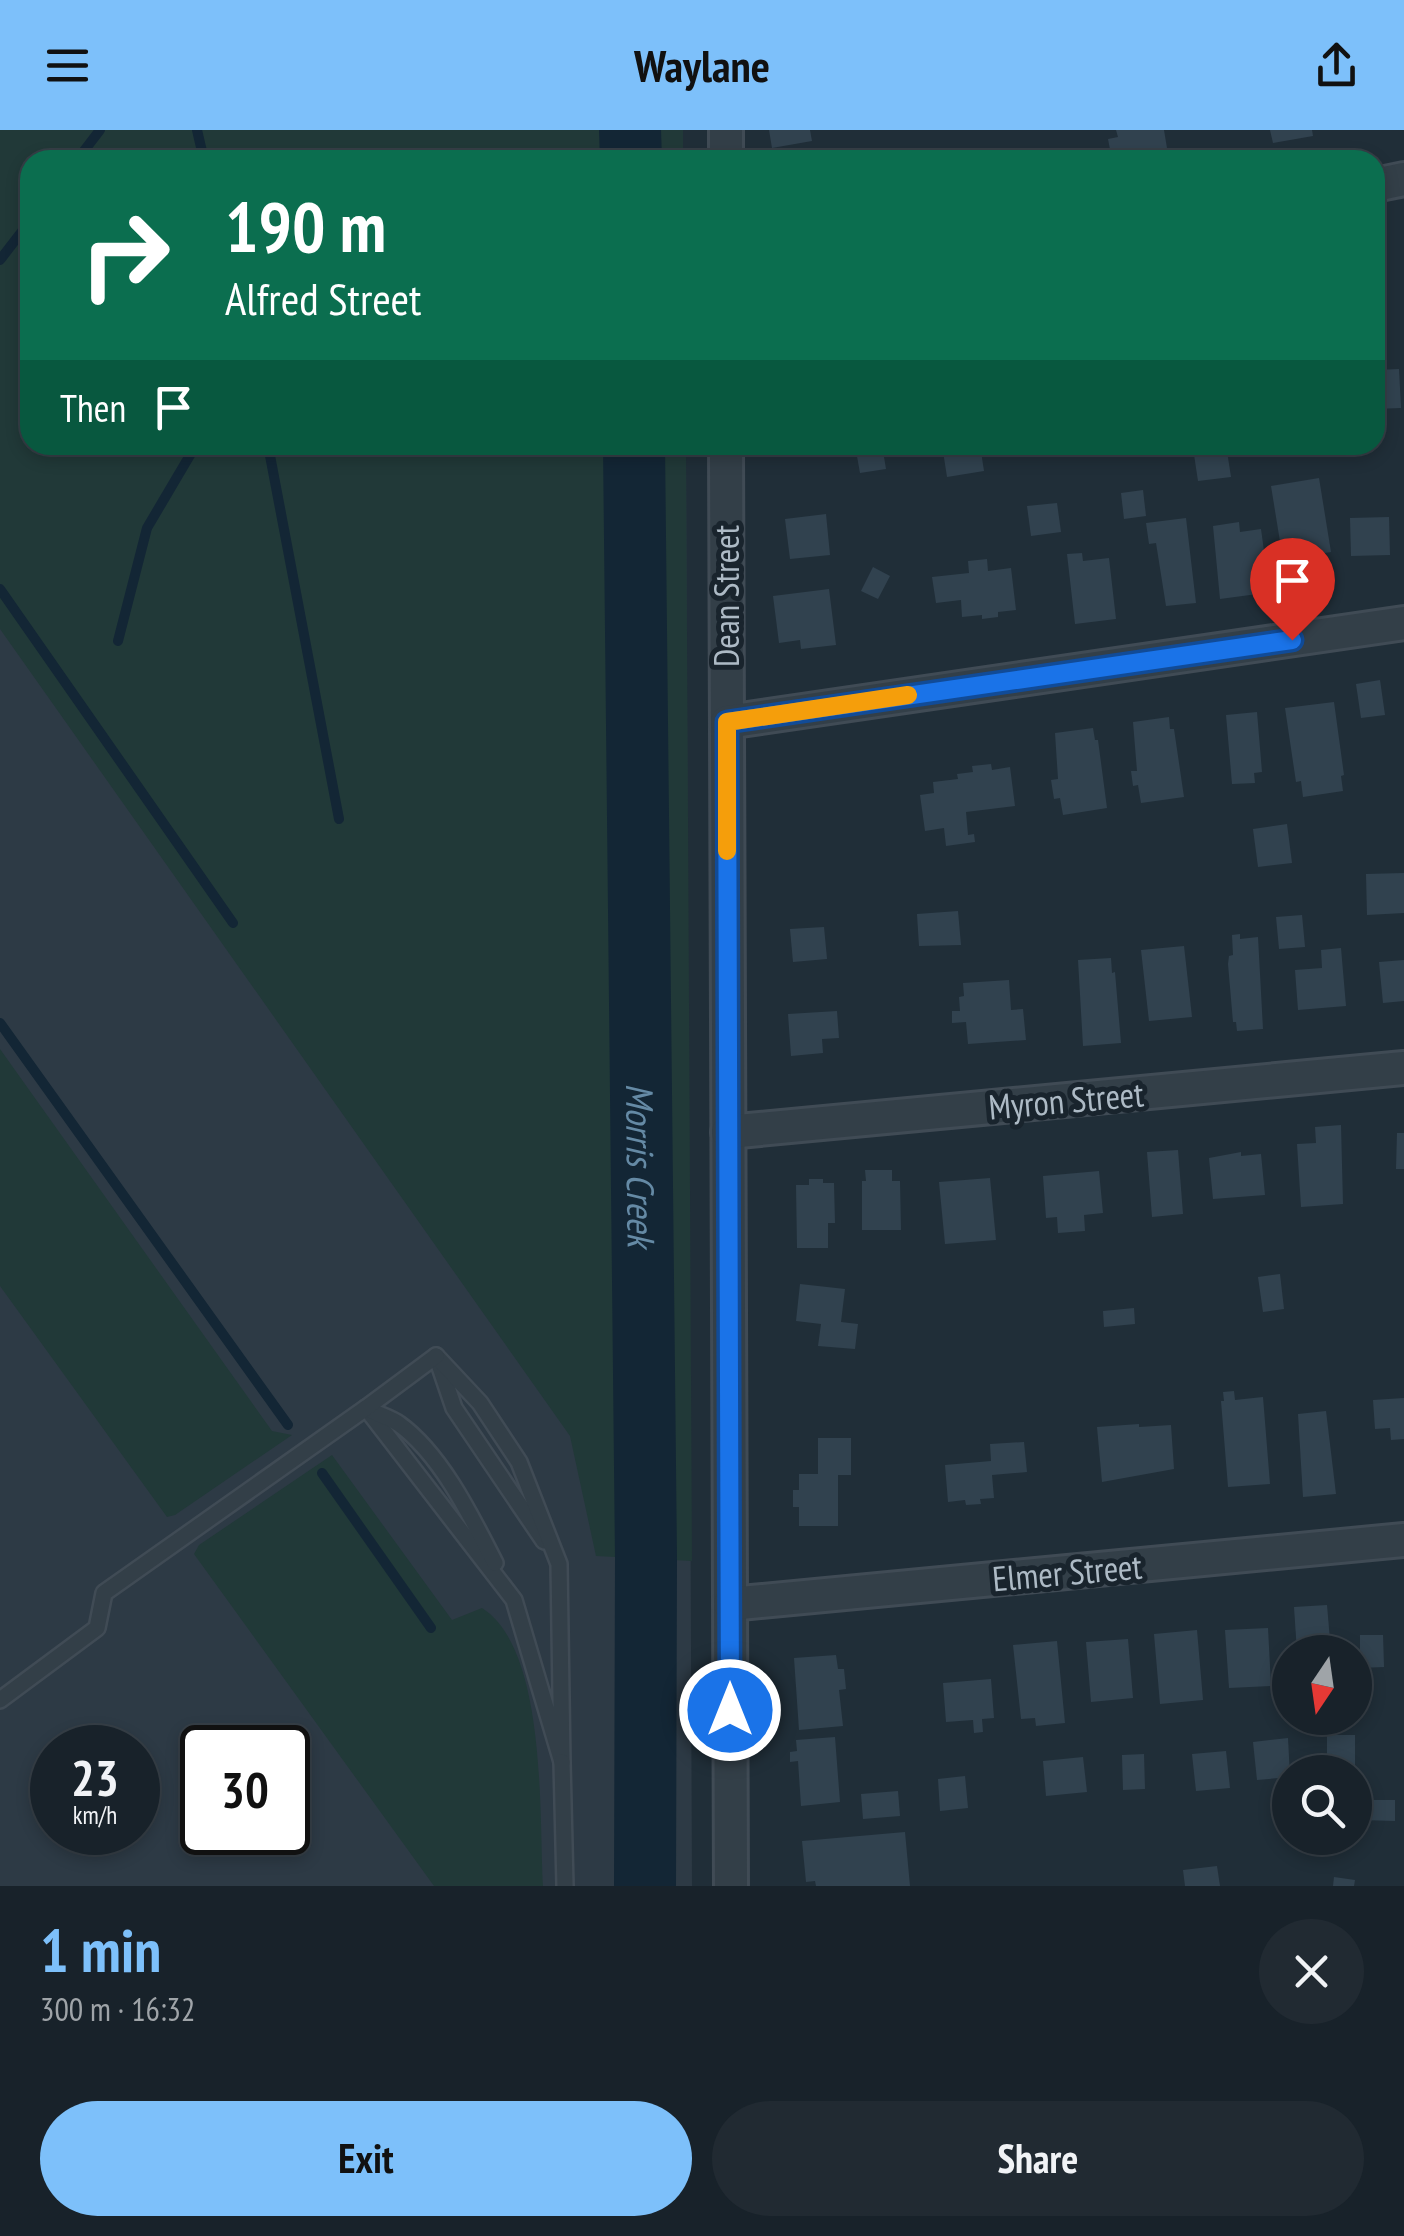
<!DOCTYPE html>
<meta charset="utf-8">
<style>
:root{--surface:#18222a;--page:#212a32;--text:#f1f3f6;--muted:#9fa4a8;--line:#363f47;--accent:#7dc0fa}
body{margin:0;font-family:"PT Sans Narrow",sans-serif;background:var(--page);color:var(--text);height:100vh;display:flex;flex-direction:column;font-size:38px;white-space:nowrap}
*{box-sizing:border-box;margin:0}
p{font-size:32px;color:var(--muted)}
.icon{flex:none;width:55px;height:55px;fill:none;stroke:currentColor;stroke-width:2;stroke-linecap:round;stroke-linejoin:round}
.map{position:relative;height:1756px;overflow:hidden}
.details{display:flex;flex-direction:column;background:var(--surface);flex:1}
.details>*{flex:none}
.banner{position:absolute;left:20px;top:20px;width:1365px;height:305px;border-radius:30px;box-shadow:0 5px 15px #0003,0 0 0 2px var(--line);background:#0b6e4f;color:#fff;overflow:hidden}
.needle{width:65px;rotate:193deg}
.buttons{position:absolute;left:1272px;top:1505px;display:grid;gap:20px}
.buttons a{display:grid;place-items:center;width:100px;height:100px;border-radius:50%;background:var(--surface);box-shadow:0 5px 15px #0003,0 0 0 2px var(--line);font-size:50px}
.speed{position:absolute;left:30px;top:1595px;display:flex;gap:20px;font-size:50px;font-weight:700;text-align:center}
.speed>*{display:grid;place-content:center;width:130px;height:130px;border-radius:50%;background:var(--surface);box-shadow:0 5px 15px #0003,0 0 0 2px var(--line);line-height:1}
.speed small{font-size:25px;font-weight:400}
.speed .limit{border:5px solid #111;border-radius:15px;background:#fff;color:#111}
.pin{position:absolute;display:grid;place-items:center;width:85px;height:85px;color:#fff;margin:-102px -42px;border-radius:50% 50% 50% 0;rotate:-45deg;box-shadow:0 0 10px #0007}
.pin .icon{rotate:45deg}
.me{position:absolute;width:110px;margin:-55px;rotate:0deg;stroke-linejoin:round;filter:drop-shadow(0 0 8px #0008)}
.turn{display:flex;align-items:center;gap:35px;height:210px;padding:0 40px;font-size:45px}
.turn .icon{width:130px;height:130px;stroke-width:2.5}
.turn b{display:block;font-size:70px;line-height:85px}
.then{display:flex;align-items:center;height:95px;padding:0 40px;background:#0003;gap:20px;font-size:38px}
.round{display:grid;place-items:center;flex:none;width:105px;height:105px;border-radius:52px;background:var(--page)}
.overview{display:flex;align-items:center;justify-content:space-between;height:170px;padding:0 40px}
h1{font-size:60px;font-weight:700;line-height:75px;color:var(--accent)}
.cta{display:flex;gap:20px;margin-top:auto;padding:20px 40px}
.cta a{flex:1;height:115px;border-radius:60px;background:var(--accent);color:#111;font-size:40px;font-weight:700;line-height:115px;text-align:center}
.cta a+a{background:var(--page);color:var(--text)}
header{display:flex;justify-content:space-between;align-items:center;height:130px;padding:0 40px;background:var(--accent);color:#111;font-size:45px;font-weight:700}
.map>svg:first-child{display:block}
.airport{fill:#2d3a45;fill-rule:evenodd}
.green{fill:#213938}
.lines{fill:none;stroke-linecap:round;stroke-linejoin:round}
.stream{stroke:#132635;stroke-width:10}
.river{stroke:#132635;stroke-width:62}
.building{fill:#31424f}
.lane-casing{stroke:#404b55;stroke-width:20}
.street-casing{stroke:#404b55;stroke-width:38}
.lane{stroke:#333f48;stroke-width:15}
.street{stroke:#333f48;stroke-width:32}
.route-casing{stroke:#114b97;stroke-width:25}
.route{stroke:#1a73e8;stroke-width:18}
.slow{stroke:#f59e0b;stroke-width:18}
.labels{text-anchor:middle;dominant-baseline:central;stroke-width:10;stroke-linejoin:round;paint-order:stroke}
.street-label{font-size:35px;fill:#adbac5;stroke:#19242d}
.water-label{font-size:38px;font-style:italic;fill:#658aa5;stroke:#19242d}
</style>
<header><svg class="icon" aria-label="menu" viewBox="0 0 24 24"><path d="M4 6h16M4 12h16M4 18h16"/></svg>Waylane<svg class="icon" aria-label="share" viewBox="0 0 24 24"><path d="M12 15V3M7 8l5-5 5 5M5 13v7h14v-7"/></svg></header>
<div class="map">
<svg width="1404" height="1756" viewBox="0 0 1404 1756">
<rect width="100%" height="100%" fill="#202e38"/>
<!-- airport -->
<path class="airport" d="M 0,0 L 683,0 L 683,30 L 30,30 L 30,315 L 686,315 L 692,1756 L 0,1756 ZM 52,1618 L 138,1618 L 138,1702 L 52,1702 ZM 202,1618 L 288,1618 L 288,1702 L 202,1702 Z"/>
<!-- green -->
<g class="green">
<polygon points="0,0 683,0 683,30 30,30 30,315 686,315 692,1431 596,1426 570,1306 0,499"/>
<polygon points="0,919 272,1301 292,1305 175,1385 167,1387 0,1156"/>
<path d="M 332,1325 L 452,1490 L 482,1478 C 547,1519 539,1685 543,1756 L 434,1756 L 194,1424 L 199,1415 Z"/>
</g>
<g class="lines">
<!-- stream -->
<g class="stream">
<polyline points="197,0 204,30"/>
<polyline points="77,30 100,0"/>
<polyline points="0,130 30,91"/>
<polyline points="268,315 339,689"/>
<polyline points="0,459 233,793"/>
<polyline points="118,511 147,398 196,315"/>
<polyline points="0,893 288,1295"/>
<polyline points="322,1343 431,1498"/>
</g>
<!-- river -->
<g class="river">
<polyline points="630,0 631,30"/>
<path id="s1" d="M 634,315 L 646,1428 L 645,1756"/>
</g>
</g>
<!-- building -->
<g class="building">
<polygon points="769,0 810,0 812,11 772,18"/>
<polygon points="1116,0 1164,0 1169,30 1112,30 1108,9 1118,7"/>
<polygon points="1270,0 1312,0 1313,6 1273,13"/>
<polygon points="1399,239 1401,278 1375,279 1375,240"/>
<polygon points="855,315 882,315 886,339 860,343"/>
<polygon points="942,315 980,315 984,341 947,347"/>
<polygon points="1226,315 1231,347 1198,351 1193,318"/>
<polygon points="1319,348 1331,422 1283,430 1271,356"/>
<polygon points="1143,360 1146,386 1124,389 1121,363"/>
<polygon points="1057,373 1061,402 1031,406 1027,376"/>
<polygon points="826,384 830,425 790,429 785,389"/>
<polygon points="1389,387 1390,425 1351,426 1350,388"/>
<polygon points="1186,388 1196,473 1166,476 1156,413 1149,414 1146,393"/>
<polygon points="1239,392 1240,402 1261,399 1268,450 1263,451 1265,463 1220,469 1213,396"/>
<polygon points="1082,423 1083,431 1109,428 1116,489 1075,494 1067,424"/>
<polygon points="987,429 988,441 1011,438 1016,480 998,482 998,487 982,489 982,485 962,487 961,470 936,473 932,447 969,443 968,431"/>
<polygon points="873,437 890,446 878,469 861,461"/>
<polygon points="829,459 836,515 801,519 800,510 779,513 773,466"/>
<polygon points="1380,550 1385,585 1361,588 1356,554"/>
<polygon points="1334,572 1344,645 1341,646 1343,661 1303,667 1301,651 1296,652 1285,578"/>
<polygon points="1257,582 1262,642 1254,643 1255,653 1232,654 1226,585"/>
<polygon points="1169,587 1170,599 1174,599 1184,667 1141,673 1138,655 1133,656 1131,641 1137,641 1133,592"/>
<polygon points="1093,598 1095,610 1098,610 1107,678 1063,685 1060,668 1054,669 1051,650 1058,649 1055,603"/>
<polygon points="991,634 992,640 1010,637 1015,676 966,682 968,705 974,704 975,712 946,716 944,698 925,701 920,665 934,663 933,652 958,649 957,644 973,642 972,636"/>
<polygon points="1287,694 1292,733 1258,737 1253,699"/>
<polygon points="1404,743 1404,783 1367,785 1366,744"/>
<polygon points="958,781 961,815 919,816 917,784"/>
<polygon points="1302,785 1305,817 1279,819 1276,787"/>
<polygon points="824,797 827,829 793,832 790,799"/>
<polygon points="1240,804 1240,809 1258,807 1263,899 1237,901 1236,892 1233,892 1228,834 1229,826 1233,825 1232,805"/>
<polygon points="1184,816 1192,887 1149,891 1141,820"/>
<polygon points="1341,818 1346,876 1298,880 1295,840 1322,838 1321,820"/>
<polygon points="1111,828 1112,843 1115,842 1121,913 1083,916 1078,830"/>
<polygon points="1404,830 1404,871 1383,873 1379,832"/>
<polygon points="1009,850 1011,880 1023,879 1026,910 968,914 966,892 952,893 952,881 960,881 959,867 964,866 963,853"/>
<polygon points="837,881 839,908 822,909 823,923 791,926 788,884"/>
<polygon points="1341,995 1343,1074 1301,1077 1297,1014 1316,1013 1315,997"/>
<polygon points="1397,1003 1404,1003 1404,1039 1396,1039"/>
<polygon points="1178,1020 1183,1084 1152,1087 1147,1022"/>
<polygon points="1241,1022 1241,1026 1261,1024 1265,1065 1213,1069 1209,1028"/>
<polygon points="865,1040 892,1040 892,1051 900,1051 901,1100 862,1100 862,1051 866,1051"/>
<polygon points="1099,1041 1103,1083 1084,1085 1085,1101 1058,1103 1057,1087 1046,1088 1043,1046"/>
<polygon points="990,1048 996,1110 945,1114 939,1052"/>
<polygon points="809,1049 823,1049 823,1053 834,1053 835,1093 828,1093 828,1118 797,1118 796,1055 809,1055"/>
<polygon points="1280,1144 1284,1179 1263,1182 1258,1147"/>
<polygon points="800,1154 845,1159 841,1192 858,1194 855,1219 818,1216 821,1194 796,1191"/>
<polygon points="1134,1178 1135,1194 1104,1197 1103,1181"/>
<polygon points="1234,1261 1235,1270 1263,1267 1270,1354 1228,1357 1221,1271 1224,1271 1223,1262"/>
<polygon points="1404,1268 1404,1309 1391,1310 1390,1298 1375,1299 1373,1270"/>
<polygon points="1326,1281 1336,1364 1303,1367 1298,1284"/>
<polygon points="1139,1294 1139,1297 1171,1295 1174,1339 1102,1352 1097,1297"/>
<polygon points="818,1308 851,1308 851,1345 838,1345 838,1396 799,1396 799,1377 793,1377 793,1360 799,1360 799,1344 818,1344"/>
<polygon points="1024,1312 1027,1342 992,1345 994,1368 980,1369 981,1374 966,1375 965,1370 948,1372 945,1335 991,1331 990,1314"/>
<polygon points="1327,1475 1331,1522 1297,1522 1294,1477"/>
<polygon points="1268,1498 1271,1556 1229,1558 1225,1500"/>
<polygon points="1197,1500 1203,1570 1160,1574 1154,1504"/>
<polygon points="1360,1505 1383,1505 1384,1537 1360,1538"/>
<polygon points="1128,1509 1133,1568 1091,1572 1086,1512"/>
<polygon points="1057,1511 1065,1593 1036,1596 1035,1588 1021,1589 1013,1515"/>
<polygon points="836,1525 838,1539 844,1539 846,1559 839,1560 843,1596 799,1600 794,1528"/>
<polygon points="991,1549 994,1588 982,1589 983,1602 974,1603 973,1590 946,1592 943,1553"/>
<rect x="1327" y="1605" width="28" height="37"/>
<polygon points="835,1607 840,1672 801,1676 798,1631 790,1632 790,1622 797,1621 796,1610"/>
<polygon points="1288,1608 1290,1647 1257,1650 1253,1612"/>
<polygon points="1226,1621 1230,1658 1196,1661 1192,1624"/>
<polygon points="1144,1624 1145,1659 1123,1660 1122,1625"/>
<polygon points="1083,1627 1087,1662 1046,1666 1043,1631"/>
<polygon points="965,1646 968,1678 940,1681 938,1649"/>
<polygon points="898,1661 900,1686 863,1689 861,1664"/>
<polygon points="1361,1670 1395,1670 1395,1691 1361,1690"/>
<polygon points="905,1702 910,1756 816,1756 815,1751 806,1752 802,1711"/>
<polygon points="1217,1736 1220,1756 1185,1756 1183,1740"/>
<polygon points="1334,1747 1355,1750 1354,1756 1333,1756"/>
</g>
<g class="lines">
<defs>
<g id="lane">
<polyline points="439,1234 454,1278 544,1411"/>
<polyline points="366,1278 514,1470 562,1632 559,1434 519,1332 480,1273 436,1226"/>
<path d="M 370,1280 C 379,1285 391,1288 399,1294 C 441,1324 472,1388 495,1433"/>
<polyline points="0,1570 97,1498 104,1463 366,1278 436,1226"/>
<polyline points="562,1632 565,1756"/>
</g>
<g id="street">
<polyline points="726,30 726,0"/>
<polyline points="1375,55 1404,49"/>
<polyline points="726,315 731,1756"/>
<polyline points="727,592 1404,493"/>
<polyline points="728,1002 1404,938"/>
<polyline points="730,1474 1404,1410"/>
</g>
</defs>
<!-- lane casing -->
<use href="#lane" class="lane-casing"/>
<!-- street casing -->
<use href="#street" class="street-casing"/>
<!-- lane -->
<use href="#lane" class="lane"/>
<!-- street -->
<use href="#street" class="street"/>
</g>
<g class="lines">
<defs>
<polyline id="route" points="730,1580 727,592 1292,510"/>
</defs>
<!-- route casing -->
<use href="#route" class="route-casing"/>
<!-- route -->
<use href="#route" class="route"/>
<!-- slow -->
<polyline class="slow" points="727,721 727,592 908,565"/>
</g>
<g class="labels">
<!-- street labels -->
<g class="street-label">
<text transform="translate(726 466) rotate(-90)">Dean Street</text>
<text transform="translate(1066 970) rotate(-5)">Myron Street</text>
<text transform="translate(1067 1442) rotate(-5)">Elmer Street</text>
</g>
<!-- water labels -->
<g class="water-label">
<text stroke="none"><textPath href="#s1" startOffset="720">Morris Creek</textPath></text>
</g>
</g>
</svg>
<div class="buttons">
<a><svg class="needle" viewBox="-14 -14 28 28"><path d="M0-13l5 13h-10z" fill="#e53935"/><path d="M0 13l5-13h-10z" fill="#9fa4a8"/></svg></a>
<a><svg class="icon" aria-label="search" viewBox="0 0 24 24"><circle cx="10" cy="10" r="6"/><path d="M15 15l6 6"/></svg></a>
</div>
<div class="speed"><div>23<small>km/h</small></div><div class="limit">30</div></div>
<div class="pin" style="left:1292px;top:510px;background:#d93025"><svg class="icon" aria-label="arrive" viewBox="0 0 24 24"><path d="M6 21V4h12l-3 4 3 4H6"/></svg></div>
<svg class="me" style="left:730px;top:1580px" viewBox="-20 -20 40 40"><circle r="17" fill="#1a73e8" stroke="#fff" stroke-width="3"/><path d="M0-11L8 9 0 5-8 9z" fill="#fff"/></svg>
<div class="banner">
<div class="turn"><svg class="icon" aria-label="right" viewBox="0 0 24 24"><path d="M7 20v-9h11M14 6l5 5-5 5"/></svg><div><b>190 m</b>Alfred Street</div></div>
<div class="then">Then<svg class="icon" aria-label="arrive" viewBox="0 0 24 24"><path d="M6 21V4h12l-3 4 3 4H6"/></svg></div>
</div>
</div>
<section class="details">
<div class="overview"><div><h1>1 min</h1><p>300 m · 16:32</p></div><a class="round"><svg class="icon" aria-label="close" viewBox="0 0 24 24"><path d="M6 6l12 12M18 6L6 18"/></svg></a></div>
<div class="cta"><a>Exit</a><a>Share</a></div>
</section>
